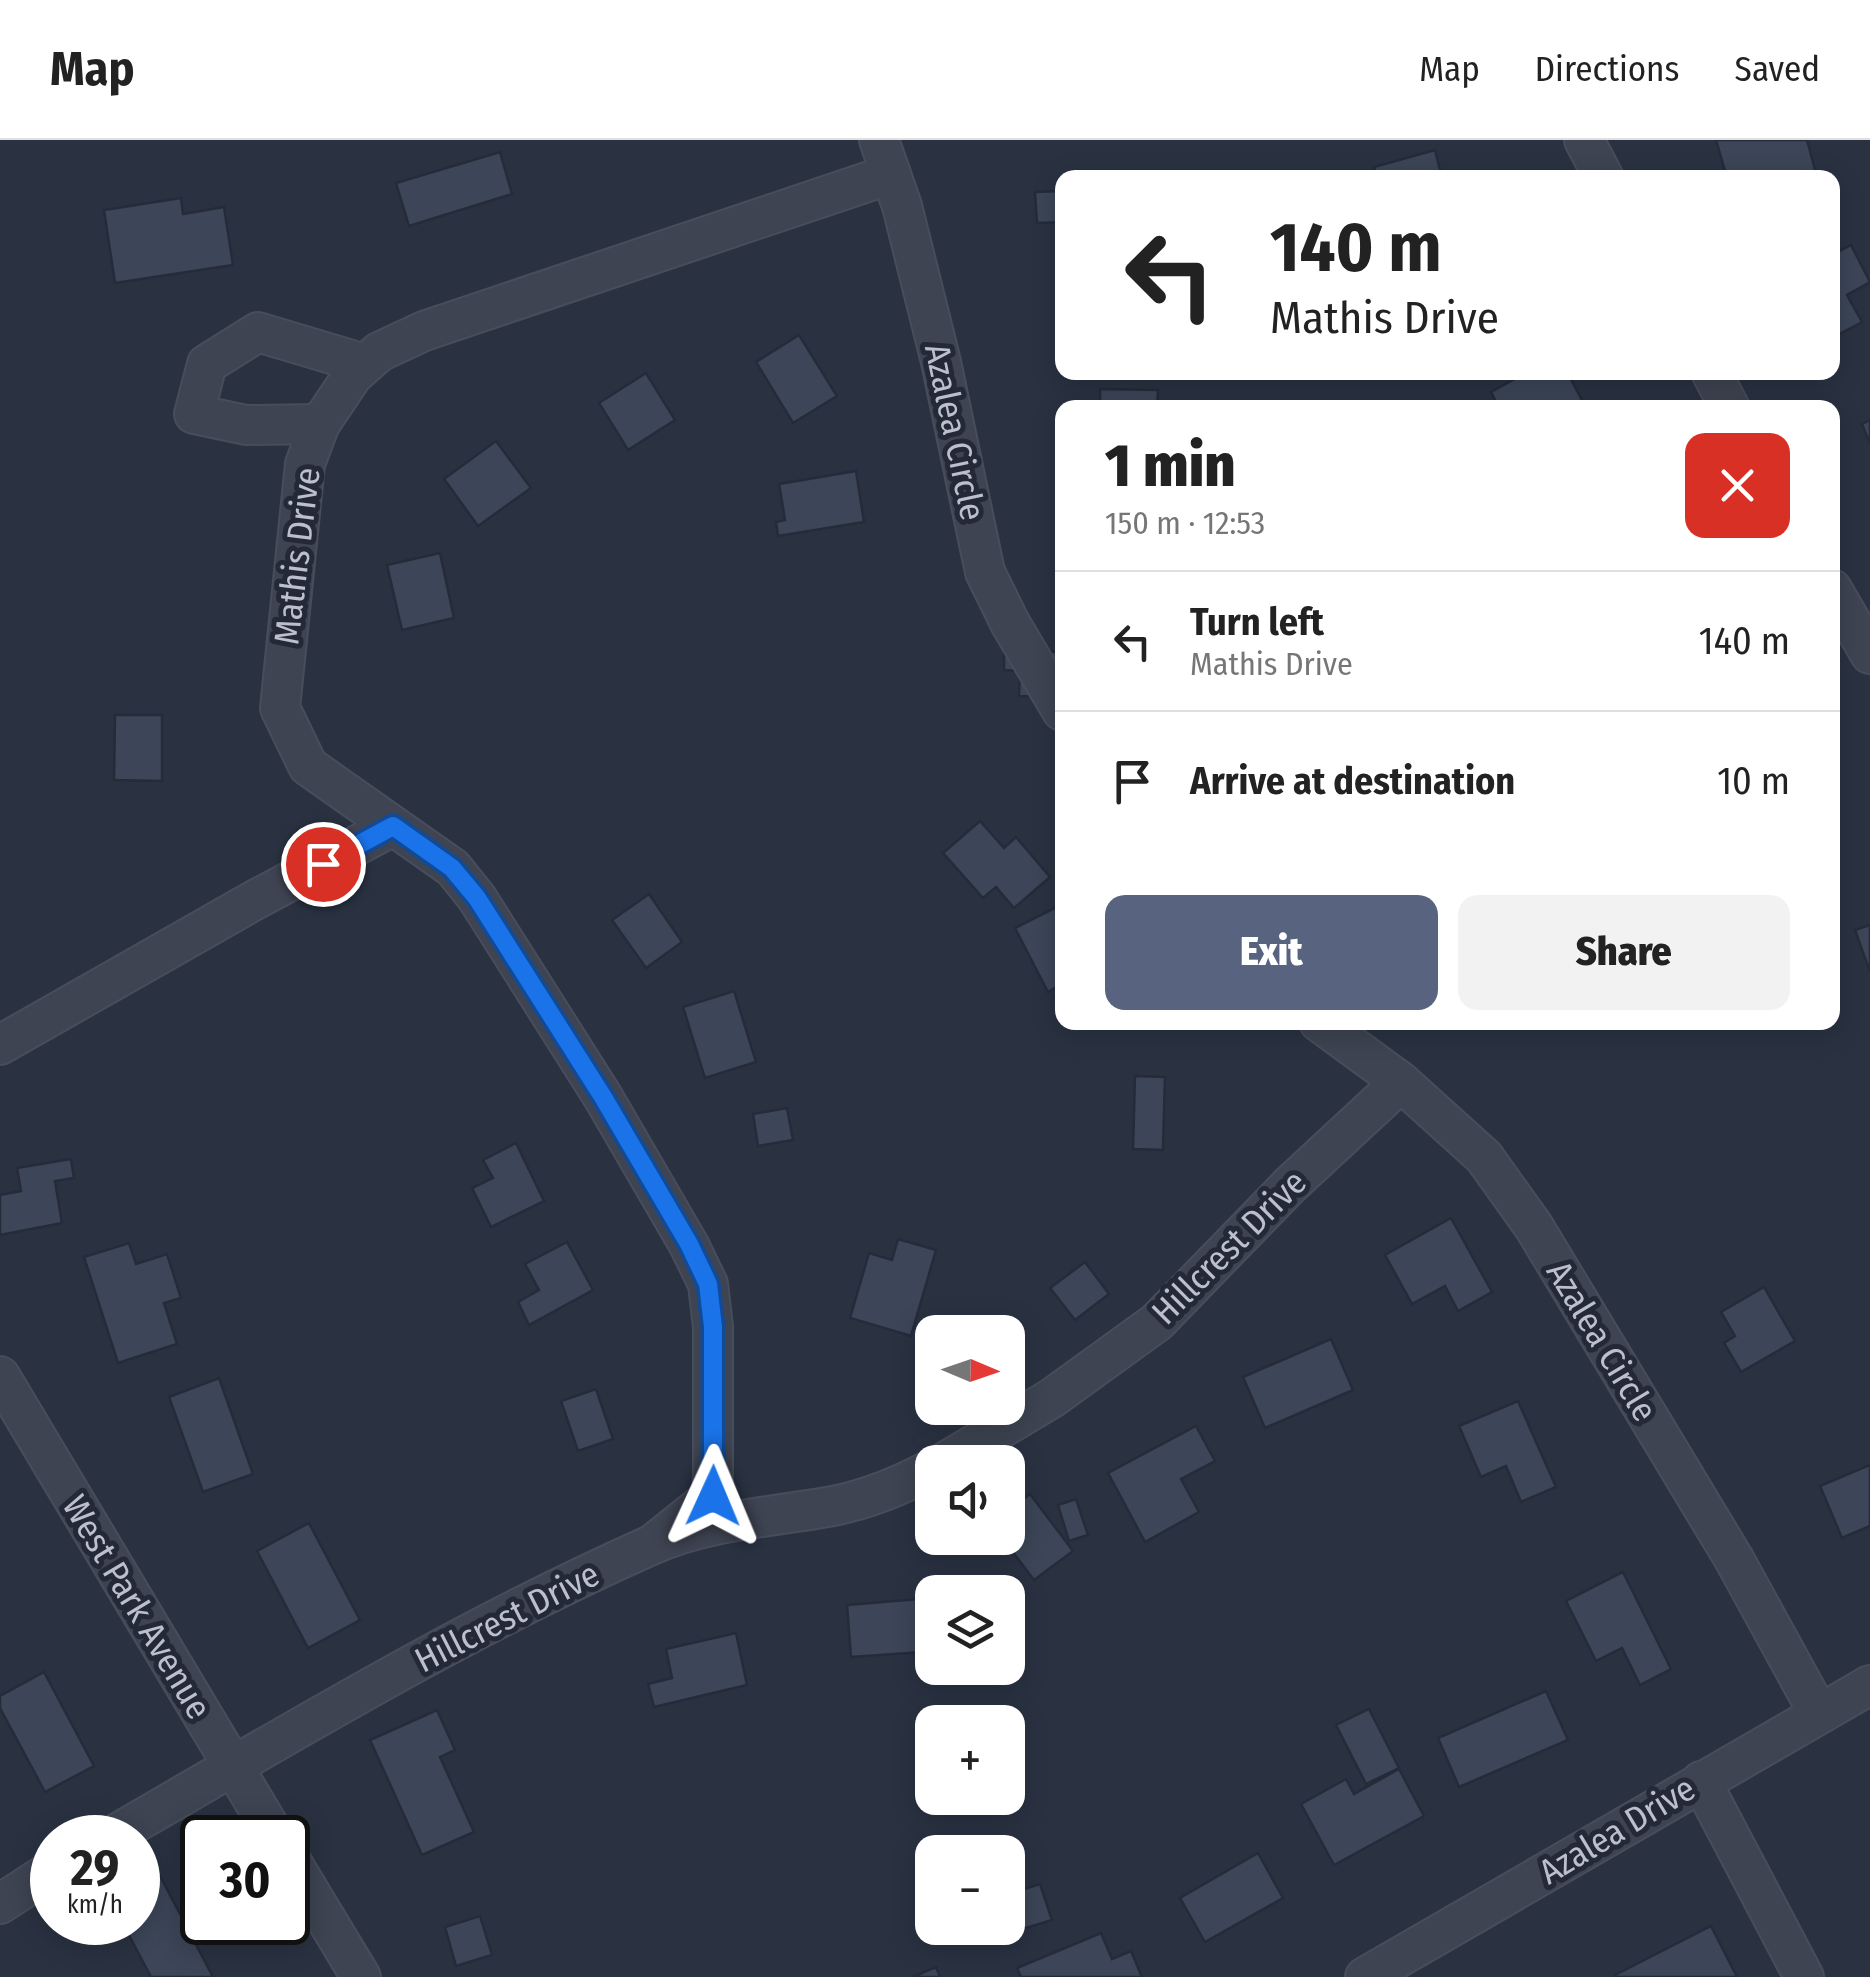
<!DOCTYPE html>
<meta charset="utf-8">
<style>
:root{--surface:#fff;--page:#f2f2f2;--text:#222;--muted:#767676;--line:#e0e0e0;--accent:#58647f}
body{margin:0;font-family:"Fira Sans Condensed",sans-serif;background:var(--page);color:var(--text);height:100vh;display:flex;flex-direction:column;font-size:38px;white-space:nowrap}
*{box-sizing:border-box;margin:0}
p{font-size:32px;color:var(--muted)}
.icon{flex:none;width:55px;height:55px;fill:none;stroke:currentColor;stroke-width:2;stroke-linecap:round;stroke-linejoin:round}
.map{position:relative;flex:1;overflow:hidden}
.drawer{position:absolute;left:1055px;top:260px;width:785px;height:630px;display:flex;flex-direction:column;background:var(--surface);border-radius:20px;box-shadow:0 5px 25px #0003}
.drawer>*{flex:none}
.banner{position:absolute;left:1055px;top:30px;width:785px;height:210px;border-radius:20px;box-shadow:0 5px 25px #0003;background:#fff;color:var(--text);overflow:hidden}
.needle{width:65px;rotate:92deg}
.tools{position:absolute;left:915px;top:1175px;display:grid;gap:20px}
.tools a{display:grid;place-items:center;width:110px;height:110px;border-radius:20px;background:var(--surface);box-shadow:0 5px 25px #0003;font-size:50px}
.speed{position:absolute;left:30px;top:1675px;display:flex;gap:20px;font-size:50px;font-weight:700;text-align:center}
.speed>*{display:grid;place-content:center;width:130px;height:130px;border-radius:50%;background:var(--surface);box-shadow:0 5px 25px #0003;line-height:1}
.speed small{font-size:25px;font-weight:400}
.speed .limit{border:5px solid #111;border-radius:15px;background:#fff;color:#111}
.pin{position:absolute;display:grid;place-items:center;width:85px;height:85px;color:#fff;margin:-42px;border:5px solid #fff;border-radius:50%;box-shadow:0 2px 10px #0007}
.me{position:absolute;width:110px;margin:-55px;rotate:1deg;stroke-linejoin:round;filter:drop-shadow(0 0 8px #0008)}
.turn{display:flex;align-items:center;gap:35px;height:210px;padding:0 50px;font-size:45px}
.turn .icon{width:130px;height:130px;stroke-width:2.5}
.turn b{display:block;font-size:70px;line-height:85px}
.round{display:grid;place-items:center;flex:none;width:105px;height:105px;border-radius:20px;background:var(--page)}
.overview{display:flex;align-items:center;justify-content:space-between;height:170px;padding:0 50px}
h1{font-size:60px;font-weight:800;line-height:75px}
.cta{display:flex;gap:20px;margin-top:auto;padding:20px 50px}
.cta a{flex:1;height:115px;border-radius:20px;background:var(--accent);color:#fff;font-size:40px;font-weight:800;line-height:115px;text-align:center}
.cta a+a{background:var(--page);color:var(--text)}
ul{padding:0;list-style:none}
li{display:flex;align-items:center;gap:30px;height:140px;padding:0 50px;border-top:2px solid var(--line)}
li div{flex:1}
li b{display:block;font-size:38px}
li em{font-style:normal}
header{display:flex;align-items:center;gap:60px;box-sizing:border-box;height:140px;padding:0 50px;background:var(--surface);border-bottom:2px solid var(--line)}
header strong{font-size:48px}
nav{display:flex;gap:55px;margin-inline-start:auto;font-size:35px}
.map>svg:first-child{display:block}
.building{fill:#3c4658;stroke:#252b39;stroke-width:2.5}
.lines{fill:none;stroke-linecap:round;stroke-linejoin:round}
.minor-casing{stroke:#484d5b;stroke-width:42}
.minor{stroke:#3e4452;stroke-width:38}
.route-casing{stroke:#114b97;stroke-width:25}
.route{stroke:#1a73e8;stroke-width:18}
.labels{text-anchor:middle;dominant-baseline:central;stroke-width:10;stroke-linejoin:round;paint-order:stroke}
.street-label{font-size:35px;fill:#bbc0cc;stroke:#232937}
</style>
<header>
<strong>Map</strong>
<nav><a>Map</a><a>Directions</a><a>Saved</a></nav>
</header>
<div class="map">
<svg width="1870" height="1837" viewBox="0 0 1870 1837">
<rect width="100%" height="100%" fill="#2a3242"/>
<!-- building -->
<g class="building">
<polygon points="1716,0 1807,0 1817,37 1786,38 1785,32 1767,38 1727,38"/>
<polygon points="1435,10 1442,38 1377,38 1374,27"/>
<polygon points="500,12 512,54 409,86 396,43"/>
<polygon points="1062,51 1062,82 1037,83 1035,52"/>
<polygon points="181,58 183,74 224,67 233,125 115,143 104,70"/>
<polygon points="1851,105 1870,142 1847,155 1862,182 1832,198 1832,115"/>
<polygon points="799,195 837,256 793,283 756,222"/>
<polygon points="1527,232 1567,232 1583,262 1573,268 1499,268 1491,252"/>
<polygon points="646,233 675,280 628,310 599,263"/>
<polygon points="1100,249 1158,250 1157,268 1100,268"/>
<polygon points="1870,280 1870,304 1862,284"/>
<polygon points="496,301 531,348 478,386 444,339"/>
<polygon points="856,331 864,382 778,396 776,382 785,380 779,344"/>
<polygon points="440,413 454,478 402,490 387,425"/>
<polygon points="1004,510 1057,512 1055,557 1019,556 1020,531 1004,530"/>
<polygon points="115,575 162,575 162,641 114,640"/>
<polygon points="980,681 1004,708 1016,697 1050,737 1014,768 996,747 983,758 943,713"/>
<polygon points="649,754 682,802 646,828 612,780"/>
<polygon points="1057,767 1062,779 1062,844 1048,852 1015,788"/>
<polygon points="1870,785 1870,832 1855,790"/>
<polygon points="734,851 756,922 705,938 683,867"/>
<polygon points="1135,936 1165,937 1163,1010 1133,1009"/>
<polygon points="787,968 793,1000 758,1006 753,974"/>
<polygon points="516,1003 544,1061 491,1087 472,1048 493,1038 483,1020"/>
<polygon points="71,1019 74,1038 55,1041 62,1083 0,1095 0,1055 21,1051 17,1028"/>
<polygon points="1451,1078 1492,1152 1458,1171 1445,1146 1412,1164 1385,1115"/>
<polygon points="898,1099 936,1110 911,1196 850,1178 869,1113 892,1120"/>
<polygon points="567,1102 593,1150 529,1185 518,1162 539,1150 525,1124"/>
<polygon points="129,1103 136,1124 167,1114 181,1158 164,1163 177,1204 118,1223 84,1117"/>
<polygon points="1085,1122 1109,1154 1075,1180 1050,1148"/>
<polygon points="1764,1147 1795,1201 1741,1232 1724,1203 1735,1196 1721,1172"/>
<polygon points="1331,1199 1353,1250 1265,1288 1243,1237"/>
<polygon points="219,1238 253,1334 203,1352 169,1257"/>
<polygon points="596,1249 613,1299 578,1311 561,1261"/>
<polygon points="1518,1261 1556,1347 1521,1362 1506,1326 1481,1337 1459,1286"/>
<polygon points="1196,1286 1215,1321 1181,1339 1199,1372 1145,1402 1108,1333"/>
<polygon points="1870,1325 1870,1386 1842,1398 1820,1346"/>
<polygon points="1030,1354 1073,1411 1034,1440 1002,1398 1008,1398 1008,1370"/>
<polygon points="1076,1359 1088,1395 1069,1401 1058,1365"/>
<polygon points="309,1383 360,1480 308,1508 257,1411"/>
<polygon points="1623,1432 1671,1529 1640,1545 1622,1508 1596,1521 1566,1461"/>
<polygon points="919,1459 923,1512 851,1517 847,1465"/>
<polygon points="736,1493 747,1545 654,1567 648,1544 672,1538 666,1509"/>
<polygon points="44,1532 94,1626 45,1652 0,1568 0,1556"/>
<polygon points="1546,1551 1568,1600 1459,1647 1438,1598"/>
<polygon points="1369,1569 1399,1628 1366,1644 1336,1585"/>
<polygon points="437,1570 455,1610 440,1617 474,1692 422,1715 370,1600"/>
<polygon points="1399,1629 1424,1676 1334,1725 1301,1664 1346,1639 1354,1654"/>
<polygon points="1258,1713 1283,1758 1205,1802 1180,1758"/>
<polygon points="158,1732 213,1837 151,1837 122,1782 138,1782 138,1742"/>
<polygon points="1040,1744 1052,1780 1023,1789 1011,1753"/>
<polygon points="480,1776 492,1815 456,1826 445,1787"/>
<polygon points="1711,1786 1737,1837 1616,1837 1615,1835"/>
<polygon points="1101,1793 1112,1819 1131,1811 1142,1837 1021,1837 1017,1828"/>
<polygon points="936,1827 940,1837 913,1837"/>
</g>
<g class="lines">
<defs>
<g id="minor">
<polyline points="879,0 902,66 941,222 985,432 1010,483 1062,571"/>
<polyline points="1584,0 1604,38"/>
<polyline points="1711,232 1730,268"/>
<polyline points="320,284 246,285 194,274 207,224 258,192 365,224"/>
<polyline points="1832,449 1870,514"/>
<polyline points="1319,882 1401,942 1484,1017 1534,1087 1734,1419 1819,1574"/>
<polyline points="0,905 253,761 393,686"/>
<polyline points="0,1236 276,1698"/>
<polyline points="945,1322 1052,1258 1157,1182 1290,1045 1401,942"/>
<polyline points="653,1404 713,1356 713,1187 708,1144 689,1105 603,957 477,758 453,728 308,626 280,568 305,324 320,284 353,235 379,212 424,191 891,34"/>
<polyline points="1701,1641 1804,1837"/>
<path d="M 109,1698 C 286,1596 462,1489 649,1406 C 707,1380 772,1377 833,1366 C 868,1359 902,1345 932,1329"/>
<polyline points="288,1716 361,1837"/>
<polyline points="0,1764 52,1730"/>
<polyline points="1365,1837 1870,1545"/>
</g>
</defs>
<!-- minor casing -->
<use href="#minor" class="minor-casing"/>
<!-- minor -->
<use href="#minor" class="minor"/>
</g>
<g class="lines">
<defs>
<polyline id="route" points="323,724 393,686 452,728 477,758 603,957 689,1104 708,1144 713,1187 713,1356"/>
</defs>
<!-- route casing -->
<use href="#route" class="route-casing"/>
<!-- route -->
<use href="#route" class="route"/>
</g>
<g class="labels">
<!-- street labels -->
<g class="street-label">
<text transform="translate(955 292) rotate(78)">Azalea Circle</text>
<text transform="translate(297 416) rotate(-83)">Mathis Drive</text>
<text transform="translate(1229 1107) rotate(-45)">Hillcrest Drive</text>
<text transform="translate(1602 1201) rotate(59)">Azalea Circle</text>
<text transform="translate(137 1467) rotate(59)">West Park Avenue</text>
<text transform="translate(507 1477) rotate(-27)">Hillcrest Drive</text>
<text transform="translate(1617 1690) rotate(-31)">Azalea Drive</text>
</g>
</g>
</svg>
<div class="tools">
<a><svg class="needle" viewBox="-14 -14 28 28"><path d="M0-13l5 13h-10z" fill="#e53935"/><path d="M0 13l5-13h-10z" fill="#767676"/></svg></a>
<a><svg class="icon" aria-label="sound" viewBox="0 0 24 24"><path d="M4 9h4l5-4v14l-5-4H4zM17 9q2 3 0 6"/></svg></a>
<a><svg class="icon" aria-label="layers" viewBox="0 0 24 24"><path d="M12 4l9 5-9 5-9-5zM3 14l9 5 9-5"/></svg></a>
<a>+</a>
<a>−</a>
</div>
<div class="speed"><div>29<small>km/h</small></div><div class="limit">30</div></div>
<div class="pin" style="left:323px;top:724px;background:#d93025"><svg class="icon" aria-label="arrive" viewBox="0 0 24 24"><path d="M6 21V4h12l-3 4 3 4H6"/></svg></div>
<svg class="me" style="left:713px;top:1356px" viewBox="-20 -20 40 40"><path d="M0-17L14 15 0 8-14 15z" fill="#1a73e8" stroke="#fff" stroke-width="4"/></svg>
<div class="banner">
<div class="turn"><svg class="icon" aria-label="left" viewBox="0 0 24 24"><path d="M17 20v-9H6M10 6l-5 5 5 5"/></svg><div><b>140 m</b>Mathis Drive</div></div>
</div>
<section class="drawer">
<div class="overview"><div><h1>1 min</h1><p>150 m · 12:53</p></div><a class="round" style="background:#d93025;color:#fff"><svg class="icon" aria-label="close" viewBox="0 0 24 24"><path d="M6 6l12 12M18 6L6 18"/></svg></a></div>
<ul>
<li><svg class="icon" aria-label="left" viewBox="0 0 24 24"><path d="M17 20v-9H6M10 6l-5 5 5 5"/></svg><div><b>Turn left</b><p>Mathis Drive</p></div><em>140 m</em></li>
<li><svg class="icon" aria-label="arrive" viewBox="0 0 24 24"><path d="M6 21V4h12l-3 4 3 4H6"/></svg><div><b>Arrive at destination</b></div><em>10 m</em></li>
</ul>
<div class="cta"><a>Exit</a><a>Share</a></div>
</section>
</div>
